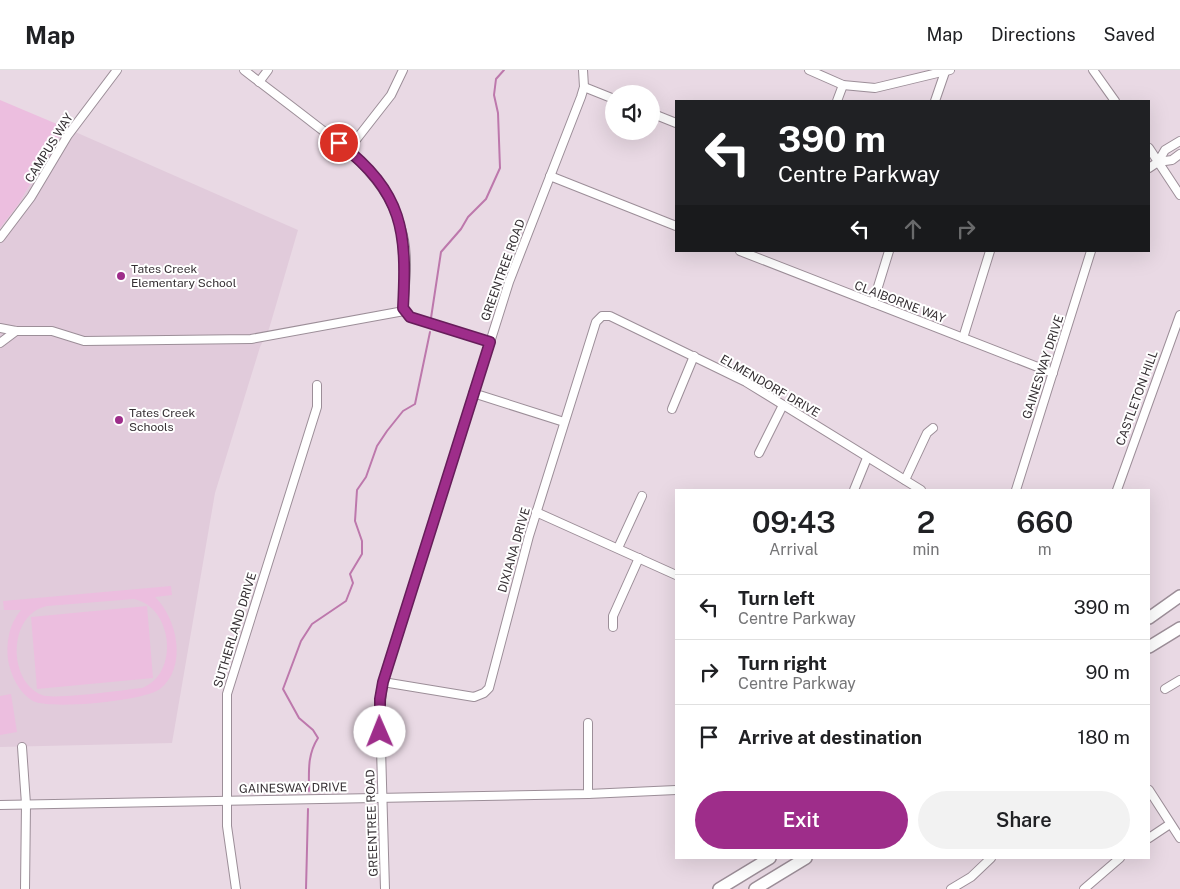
<!DOCTYPE html>
<style>
:root{--surface:#fff;--page:#f2f2f2;--text:#202124;--muted:#757577;--line:#e0e0e0;--accent:#9e2d8a}
body{margin:0;font-family:"Public Sans",sans-serif;background:var(--page);color:var(--text);height:100vh;display:flex;flex-direction:column;font-size:19px;white-space:nowrap}
*{box-sizing:border-box;margin:0}
p{font-size:16px;color:var(--muted)}
.icon{flex:none;width:28px;height:28px;fill:none;stroke:currentColor;stroke-width:2;stroke-linecap:round;stroke-linejoin:round}
.map{position:relative;flex:1;overflow:hidden}
.drawer{position:absolute;left:675px;top:419px;width:475px;height:370px;display:flex;flex-direction:column;background:var(--surface);border-radius:0px;box-shadow:0 5px 20px #0002}
.drawer>*{flex:none}
.hud{position:absolute;left:675px;top:30px;width:475px;height:152px;border-radius:0px;box-shadow:0 5px 20px #0002;background:#202124;color:#fff;overflow:hidden}
.tools{position:absolute;left:605px;top:15px;display:grid;gap:10px}
.tools a{display:grid;place-items:center;width:55px;height:55px;border-radius:50%;background:var(--surface);box-shadow:0 5px 20px #0002;font-size:25px}
.pin{position:absolute;display:grid;place-items:center;width:42px;height:42px;color:#fff;margin:-21px;border:2px solid #fff;border-radius:50%;box-shadow:0 1px 5px #0007}
.me{position:absolute;width:55px;margin:-28px;rotate:359deg;stroke-linejoin:round;filter:drop-shadow(0 0 4px #0008)}
.turn{display:flex;align-items:center;gap:18px;height:105px;padding:0 20px;font-size:22px}
.turn .icon{width:65px;height:65px;stroke-width:2.5}
.turn b{display:block;font-size:35px;line-height:42px}
.lanes{display:flex;align-items:center;height:48px;padding:0 20px;background:#0003;justify-content:center;gap:25px;direction:ltr}
.lanes .off{opacity:.35}
.eta{display:flex;justify-content:space-evenly;align-items:center;height:85px;text-align:center}
.eta b{font-size:30px;font-weight:600;line-height:35px}
.cta{display:flex;gap:10px;margin-top:auto;padding:10px 20px}
.cta a{flex:1;height:58px;border-radius:30px;background:var(--accent);color:#fff;font-size:20px;font-weight:600;line-height:58px;text-align:center}
.cta a+a{background:var(--page);color:var(--text)}
ul{padding:0;list-style:none}
li{display:flex;align-items:center;gap:15px;height:65px;padding:0 20px;border-top:1px solid var(--line)}
li div{flex:1}
li b{display:block;font-size:19px}
li em{font-style:normal}
header{display:flex;align-items:center;gap:30px;box-sizing:border-box;height:70px;padding:0 25px;background:var(--surface);border-bottom:1px solid var(--line)}
header strong{font-size:24px}
nav{display:flex;gap:28px;margin-inline-start:auto;font-size:18px}
.map>svg:first-child{display:block}
.built{fill:#e1cbdb}
.green{fill:#ecbedf;fill-rule:evenodd}
.lines{fill:none;stroke-linecap:round;stroke-linejoin:round}
.stream{stroke:#bd78ac;stroke-width:2}
.minor-casing{stroke:#9c8e98;stroke-width:10}
.highway-casing{stroke:#9c8e98;stroke-width:14}
.minor{stroke:#fff;stroke-width:8}
.highway{stroke:#fff;stroke-width:11}
.route-casing{stroke:#671d5a;stroke-width:12}
.route{stroke:#9e2d8a;stroke-width:9}
.poi-dot{fill:#9e2d8a;stroke:#fff;stroke-width:2}
.labels{text-anchor:middle;dominant-baseline:central;stroke-width:4;stroke-linejoin:round;paint-order:stroke}
.street-label{font-size:12px;fill:#363034;stroke:#fff}
.poi-label{font-size:12px;fill:#363034;stroke:#fff;text-anchor:start}
</style>
<header>
<strong>Map</strong>
<nav><a>Map</a><a>Directions</a><a>Saved</a></nav>
</header>
<div class="map">
<svg width="1180" height="819" viewBox="0 0 1180 819">
<rect width="100%" height="100%" fill="#e9d9e4"/>
<!-- built -->
<polygon class="built" points="64,57 298,160 269,259 260,277 215,423 172,673 0,677 0,158 18,135"/>
<!-- green -->
<g class="green">
<polygon points="0,30 64,57 18,135 0,158"/>
<path d="M 171,516 L 172,525 L 155,527 C 177,548 188,597 160,619 C 144,631 51,640 33,631 C 19,623 11,606 8,590 C 6,572 9,554 21,540 L 4,540 L 3,531 ZM 134,529 C 173,537 180,604 142,618 C 124,620 54,630 42,625 C 7,611 8,544 47,536 Z"/>
<polygon points="147,536 153,608 37,619 31,547"/>
<polygon points="11,624 17,662 0,665 0,626"/>
</g>
<g class="lines">
<!-- stream -->
<g class="stream">
<polyline points="431,248 441,182 461,159 468,147 486,129 500,98 498,43 494,25 496,9 504,0"/>
<path d="M 309,721 C 309,702 307,685 318,668 L 313,660 L 299,648 L 283,619 L 301,571 L 312,554 L 346,531 L 353,513 L 350,504 L 362,484 L 362,471 L 355,451 L 357,420 L 366,407 L 377,376 L 387,361 L 403,341 L 415,334 L 430,262"/>
<polyline points="306,819 308,739"/>
</g>
<defs>
<g id="minor">
<path d="M 244,0 C 267,18 290,35 313,53 C 355,85 393,115 404,170 C 408,192 405,216 403,238 L 410,247 L 490,272"/>
<polyline points="809,0 843,15 875,18 950,0"/>
<polyline points="1093,0 1115,31"/>
<polyline points="259,12 268,0"/>
<polyline points="584,17 614,29"/>
<polyline points="837,31 843,15"/>
<polyline points="935,31 945,2"/>
<polyline points="651,43 676,53"/>
<polyline points="1149,78 1180,125"/>
<polyline points="348,80 391,25 403,0"/>
<polyline points="1158,92 1172,90 1180,84"/>
<polyline points="1149,98 1158,92 1165,80 1180,71"/>
<polyline points="550,106 676,156"/>
<polyline points="0,168 31,127 68,65 117,0"/>
<polyline points="740,181 1053,303"/>
<polyline points="873,233 889,181"/>
<polyline points="0,258 16,261 52,261 84,271 251,269 404,241"/>
<polyline points="963,268 990,181"/>
<polyline points="0,273 16,261"/>
<polyline points="473,323 564,352"/>
<polyline points="672,339 694,286"/>
<polyline points="759,383 783,335"/>
<polyline points="905,410 927,363 933,358"/>
<polyline points="854,420 867,388"/>
<polyline points="1016,420 1091,181"/>
<polyline points="1117,420 1180,245"/>
<polyline points="536,442 676,505"/>
<polyline points="618,478 642,426"/>
<polyline points="613,557 613,546 639,488"/>
<polyline points="383,612 474,627 484,623 489,618 529,466 596,252 602,246 610,246 746,312 921,420"/>
<polyline points="1165,619 1180,610"/>
<polyline points="588,653 588,724"/>
<polyline points="22,677 26,734 25,819"/>
<polyline points="1149,720 1180,768"/>
<polyline points="0,735 588,724 676,720"/>
<polyline points="1149,768 1170,754"/>
<polyline points="236,819 227,756 227,624 317,337 317,315"/>
<polyline points="385,819 380,643 383,612 509,212 581,27 584,17 583,0"/>
<polyline points="951,819 971,807 991,788"/>
<polyline points="1084,819 1120,788"/>
</g>
<g id="highway">
<polyline points="1149,548 1180,526"/>
<polyline points="1149,577 1180,558"/>
<polyline points="719,819 770,788"/>
<polyline points="755,819 806,788"/>
</g>
</defs>
<!-- minor casing -->
<use href="#minor" class="minor-casing"/>
<!-- highway casing -->
<use href="#highway" class="highway-casing"/>
<!-- minor -->
<use href="#minor" class="minor"/>
<!-- highway -->
<use href="#highway" class="highway"/>
</g>
<g class="lines">
<defs>
<path id="route" d="M 339,73 C 404,123 407,162 403,238 L 410,247 L 490,272 L 383,612 L 380,629 L 380,662"/>
</defs>
<!-- route casing -->
<use href="#route" class="route-casing"/>
<!-- route -->
<use href="#route" class="route"/>
</g>
<!-- markers -->
<g class="poi-dot">
<circle cx="121" cy="206" r="5"/>
<circle cx="119" cy="350" r="5"/>
</g>
<g class="labels">
<!-- street labels -->
<g class="street-label">
<text transform="translate(49 78) rotate(-58)">CAMPUS WAY</text>
<text transform="translate(503 200) rotate(-70)">GREENTREE ROAD</text>
<text transform="translate(900 232) rotate(21)">CLAIBORNE WAY</text>
<text transform="translate(1043 297) rotate(-72)">GAINESWAY DRIVE</text>
<text transform="translate(770 316) rotate(30)">ELMENDORF DRIVE</text>
<text transform="translate(1137 328) rotate(-70)">CASTLETON HILL</text>
<text transform="translate(514 480) rotate(-74)">DIXIANA DRIVE</text>
<text transform="translate(235 560) rotate(-73)">SUTHERLAND DRIVE</text>
<text transform="translate(293 718) rotate(-1)">GAINESWAY DRIVE</text>
<text transform="translate(372 753) rotate(-92)">GREENTREE ROAD</text>
</g>
<!-- poi labels -->
<g class="poi-label">
<text x="131" y="199">Tates Creek<tspan x="131" dy="14">Elementary School</tspan></text>
<text x="129" y="343">Tates Creek<tspan x="129" dy="14">Schools</tspan></text>
</g>
</g>
</svg>
<div class="tools">
<a><svg class="icon" aria-label="sound" viewBox="0 0 24 24"><path d="M4 9h4l5-4v14l-5-4H4zM17 9q2 3 0 6"/></svg></a>
</div>
<div class="pin" style="left:339px;top:73px;background:#d93025"><svg class="icon" aria-label="arrive" viewBox="0 0 24 24"><path d="M6 21V4h12l-3 4 3 4H6"/></svg></div>
<svg class="me" style="left:380px;top:662px" viewBox="-20 -20 40 40"><circle r="19" fill="#fff"/><path d="M0-13L10 11 0 6-10 11z" fill="#9e2d8a"/></svg>
<div class="hud">
<div class="turn"><svg class="icon" aria-label="left" viewBox="0 0 24 24"><path d="M17 20v-9H6M10 6l-5 5 5 5"/></svg><div><b>390 m</b>Centre Parkway</div></div>
<div class="lanes"><svg class="icon" aria-label="left" viewBox="0 0 24 24"><path d="M17 20v-9H6M10 6l-5 5 5 5"/></svg><svg class="icon off" aria-label="ahead" viewBox="0 0 24 24"><path d="M12 20V5M6 11l6-6 6 6"/></svg><svg class="icon off" aria-label="right" viewBox="0 0 24 24"><path d="M7 20v-9h11M14 6l5 5-5 5"/></svg></div>
</div>
<section class="drawer">
<div class="eta">
<div><b>09:43</b><p>Arrival</p></div>
<div><b>2</b><p>min</p></div>
<div><b>660</b><p>m</p></div>
</div>
<ul>
<li><svg class="icon" aria-label="left" viewBox="0 0 24 24"><path d="M17 20v-9H6M10 6l-5 5 5 5"/></svg><div><b>Turn left</b><p>Centre Parkway</p></div><em>390 m</em></li>
<li><svg class="icon" aria-label="right" viewBox="0 0 24 24"><path d="M7 20v-9h11M14 6l5 5-5 5"/></svg><div><b>Turn right</b><p>Centre Parkway</p></div><em>90 m</em></li>
<li><svg class="icon" aria-label="arrive" viewBox="0 0 24 24"><path d="M6 21V4h12l-3 4 3 4H6"/></svg><div><b>Arrive at destination</b></div><em>180 m</em></li>
</ul>
<div class="cta"><a>Exit</a><a>Share</a></div>
</section>
</div>
